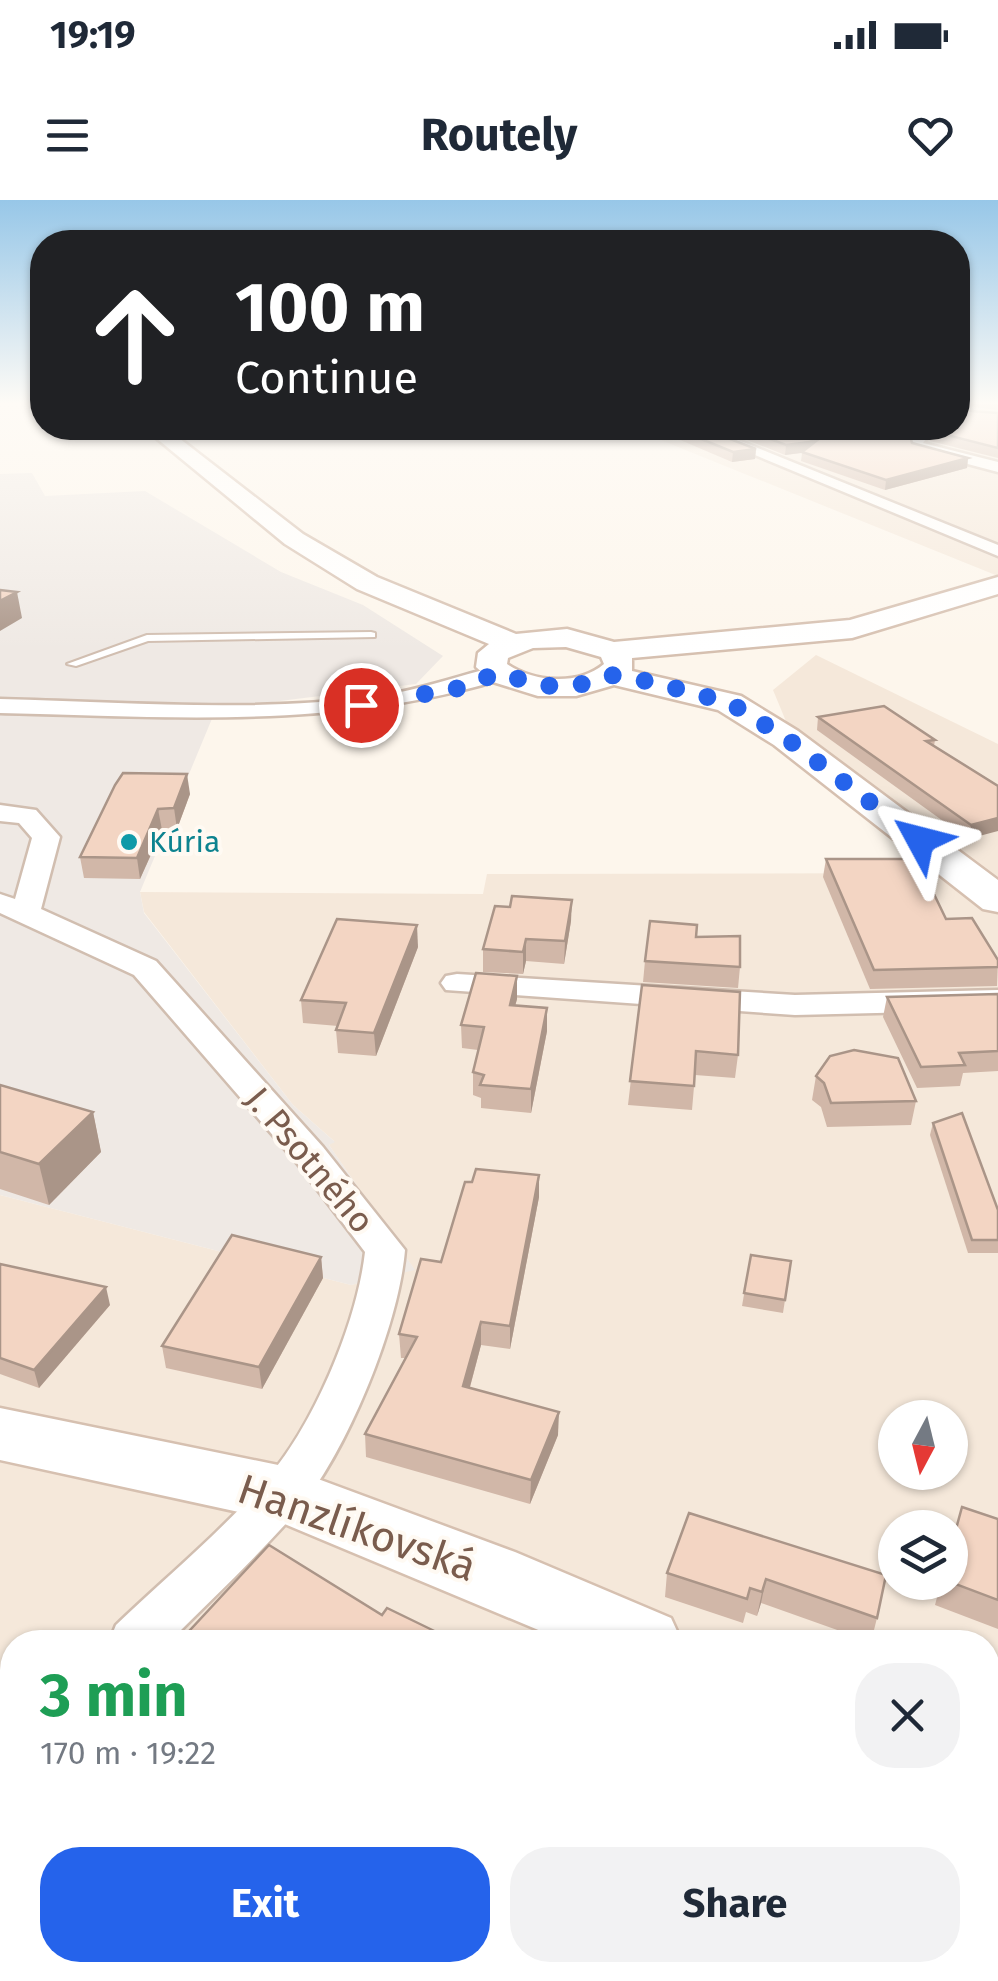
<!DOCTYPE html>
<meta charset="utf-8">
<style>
:root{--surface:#fff;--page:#f2f2f3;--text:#1f2937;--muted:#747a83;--accent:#2563eb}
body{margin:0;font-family:"Fira Sans",sans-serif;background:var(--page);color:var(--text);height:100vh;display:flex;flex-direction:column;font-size:38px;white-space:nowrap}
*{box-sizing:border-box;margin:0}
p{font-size:32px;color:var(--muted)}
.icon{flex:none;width:55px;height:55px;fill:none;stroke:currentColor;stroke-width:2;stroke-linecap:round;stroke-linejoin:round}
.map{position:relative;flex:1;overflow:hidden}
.side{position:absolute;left:0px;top:1430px;width:1000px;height:352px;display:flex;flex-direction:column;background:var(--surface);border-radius:40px 40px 0 0;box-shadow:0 2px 8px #0004}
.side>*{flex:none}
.top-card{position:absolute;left:30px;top:30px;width:940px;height:210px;border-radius:40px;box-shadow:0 2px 8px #0004;background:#202124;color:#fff;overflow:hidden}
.needle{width:65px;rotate:187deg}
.tools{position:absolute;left:878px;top:1200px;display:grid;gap:20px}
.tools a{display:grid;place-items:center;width:90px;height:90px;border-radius:50%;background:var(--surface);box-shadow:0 2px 8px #0004;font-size:50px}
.pin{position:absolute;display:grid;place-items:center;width:85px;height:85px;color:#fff;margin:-42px;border:5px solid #fff;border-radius:50%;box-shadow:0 2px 10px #0007}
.me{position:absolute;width:110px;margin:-55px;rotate:308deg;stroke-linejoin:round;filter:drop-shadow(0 0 8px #0008)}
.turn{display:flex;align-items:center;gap:35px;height:210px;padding:0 40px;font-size:45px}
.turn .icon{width:130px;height:130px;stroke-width:2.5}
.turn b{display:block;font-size:70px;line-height:85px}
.round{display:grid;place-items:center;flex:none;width:105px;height:105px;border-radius:40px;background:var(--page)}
.headline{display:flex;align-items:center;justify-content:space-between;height:170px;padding:0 40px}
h1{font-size:60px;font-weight:700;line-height:75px;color:#1e9e55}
.button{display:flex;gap:20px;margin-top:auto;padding:20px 40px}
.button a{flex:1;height:115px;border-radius:40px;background:var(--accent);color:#fff;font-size:40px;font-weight:700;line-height:115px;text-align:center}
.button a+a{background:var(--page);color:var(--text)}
.status{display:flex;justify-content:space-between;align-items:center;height:70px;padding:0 50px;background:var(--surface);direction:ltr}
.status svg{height:28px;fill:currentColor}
header{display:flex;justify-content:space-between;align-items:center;height:130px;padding:0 40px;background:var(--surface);font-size:45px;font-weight:700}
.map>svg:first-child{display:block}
.residential{fill:#f5e8da;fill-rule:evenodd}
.industrial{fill:#efe9e4}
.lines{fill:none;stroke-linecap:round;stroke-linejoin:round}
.lane-casing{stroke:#d1beb0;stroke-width:4}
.street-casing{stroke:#d1beb0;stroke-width:5}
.secondary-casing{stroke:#d6c0b0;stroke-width:5}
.lane{fill:#fff;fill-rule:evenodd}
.street{fill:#fff;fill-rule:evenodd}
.secondary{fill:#fff;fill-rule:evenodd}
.wall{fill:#d1b7a8}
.shaded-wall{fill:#aa9588}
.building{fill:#f3d5c3;stroke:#aa9588;stroke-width:2.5}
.route{stroke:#2563eb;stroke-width:18;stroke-dasharray:0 32.4}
.culture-dot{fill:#0f9aa8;stroke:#fffaf3;stroke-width:4}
.labels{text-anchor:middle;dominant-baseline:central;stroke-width:8;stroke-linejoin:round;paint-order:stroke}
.far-culture-label{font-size:30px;fill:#0d838f;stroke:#fffaf3;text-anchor:start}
.street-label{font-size:35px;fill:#7a5c4d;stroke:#fffaf3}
.near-street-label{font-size:42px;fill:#7a5c4d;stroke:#fffaf3}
</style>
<div class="status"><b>19:19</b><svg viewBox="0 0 49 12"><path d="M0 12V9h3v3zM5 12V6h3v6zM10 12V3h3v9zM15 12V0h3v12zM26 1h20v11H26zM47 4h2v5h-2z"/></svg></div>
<header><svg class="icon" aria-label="menu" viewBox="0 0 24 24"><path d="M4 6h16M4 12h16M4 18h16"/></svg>Routely<svg class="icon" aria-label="heart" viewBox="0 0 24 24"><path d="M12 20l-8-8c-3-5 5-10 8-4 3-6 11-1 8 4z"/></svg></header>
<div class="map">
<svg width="998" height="1781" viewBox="0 0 998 1781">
<rect width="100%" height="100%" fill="#fdf6ec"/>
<!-- residential -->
<g class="residential">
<polygon points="958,201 998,201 998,376 631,228 769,228 821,248 843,228 958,228"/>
<path d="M 816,455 L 998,544 L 998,1781 L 0,1781 L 0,995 L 351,1085 L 414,1069 L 329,945 L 334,941 L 293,905 L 144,712 L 140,692 L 483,694 L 487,674 L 936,673 L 950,651 L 790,531 L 773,490 ZM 895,1218 L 950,1218 L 950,1272 L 895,1272 ZM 895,1328 L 950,1328 L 950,1382 L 895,1382 ZM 12,1442 L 988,1442 L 988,1770 L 12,1770 Z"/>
</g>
<!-- industrial -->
<polygon class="industrial" points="32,273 45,296 145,291 281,372 363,405 443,456 416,484 216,509 140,692 144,713 293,905 335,942 329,945 415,1070 351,1085 0,995 0,274"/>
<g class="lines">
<defs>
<polygon id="lane" points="371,432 375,433 375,437 148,441 76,466 67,464 147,435"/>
<g id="street">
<polygon points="690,228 708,228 998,345 998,356"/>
<polygon points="920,228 935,228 923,243 998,262 998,272 911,249 909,240"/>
<path d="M 498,466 L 509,473 L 506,478 C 340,530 172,517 0,513 L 0,499 C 126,502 253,513 378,496 C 420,490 458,476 498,466 Z"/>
<path d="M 0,605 L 36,610 L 60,637 L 41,709 L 156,761 L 323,947 L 405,1050 C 399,1125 347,1252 298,1310 C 258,1356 212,1399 169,1442 L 109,1442 L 116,1425 C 165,1378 220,1333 265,1281 C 313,1227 357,1123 365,1052 L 297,963 L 134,775 L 0,713 L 0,694 L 15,699 L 32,638 L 19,623 L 0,621 Z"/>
<polygon points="457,774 795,795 998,790 998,810 795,815 446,790 441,783 446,776"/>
<polygon points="12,1540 12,1602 0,1607 0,1545"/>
<polygon points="998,1682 998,1781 944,1781 948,1770 988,1770 988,1686"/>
</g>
<g id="secondary">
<path d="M 144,228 L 166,228 L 303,334 L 377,377 L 516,434 L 567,429 L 614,442 L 850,420 L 998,377 L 998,394 L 852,438 L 632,458 L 632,471 L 741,496 L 798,531 L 998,680 L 998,712 L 983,709 L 774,545 L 718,510 L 614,485 L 576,496 L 538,496 L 493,482 L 476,467 L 478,453 L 489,444 L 357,389 L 285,344 ZM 566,447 L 601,457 L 604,464 C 578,486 534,482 507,464 L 508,458 L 533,448 Z"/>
<polygon points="0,1208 283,1266 515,1352 671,1418 682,1442 567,1442 275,1320 0,1260"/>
<rect x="988" y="1555" width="10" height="80"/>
</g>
</defs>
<!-- lane casing -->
<use href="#lane" class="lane-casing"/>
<!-- street casing -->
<use href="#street" class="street-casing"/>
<!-- secondary casing -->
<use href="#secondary" class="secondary-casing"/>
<!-- lane -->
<use href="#lane" class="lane"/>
<!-- street -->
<use href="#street" class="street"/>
<!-- secondary -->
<use href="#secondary" class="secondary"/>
</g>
<!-- wall -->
<g class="wall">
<polygon points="958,201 998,201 998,210 958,205"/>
<polygon points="998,213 998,258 930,241 931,231"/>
<polygon points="652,228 702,228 756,249 755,259 732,262"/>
<polygon points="717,228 781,228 816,241 835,228 917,228 909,234 912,243 968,258 967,268 885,290 801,261 802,253 785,255"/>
<polygon points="818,517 935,540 934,546 998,586 968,639 817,530"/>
<polygon points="115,585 190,594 177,629 162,630 140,679 84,678 80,657"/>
<polygon points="826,659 946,719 998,760 997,786 870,789 823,677"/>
<polygon points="571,721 564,764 526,761 523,774 483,772 483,749"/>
<polygon points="696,737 740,767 738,788 643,782 645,761"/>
<polygon points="418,747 376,856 338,853 336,830 338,826 303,823 301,800"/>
<polygon points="642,785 738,855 735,878 695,875 692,910 628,905"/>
<polygon points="998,794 998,871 963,873 960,886 917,888 883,817 887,797"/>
<polygon points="517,799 515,806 547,831 531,913 481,908 481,898 473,895 473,872 478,850 462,848 461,825"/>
<polygon points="816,876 916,901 911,925 827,927 821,907 812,900"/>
<polygon points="0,885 93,912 101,952 49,1005 0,989"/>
<polygon points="933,923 998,1010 998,1053 968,1053 930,935"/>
<polygon points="539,975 539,997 510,1149 481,1145 470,1187 558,1235 530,1304 366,1257 365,1234 405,1158 401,1158 399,1134 441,1062 472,982"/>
<polygon points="751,1055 791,1061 783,1113 742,1106"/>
<polygon points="321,1057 323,1078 262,1189 166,1168 162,1146"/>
<polygon points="0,1064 110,1105 39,1188 0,1174"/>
<polygon points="962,1307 998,1319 998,1429 935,1405 941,1382 950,1382 950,1347"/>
<polygon points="689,1313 877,1418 871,1442 761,1403 757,1416 746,1412 743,1423 665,1397 667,1373"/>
<polygon points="213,1770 308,1770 300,1781 226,1781"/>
<polygon points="812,1770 835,1770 831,1780"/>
</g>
<!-- shaded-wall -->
<g class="shaded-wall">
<polygon points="816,241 815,251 785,255 786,245"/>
<polygon points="756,249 755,259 732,262 733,252"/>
<polygon points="968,258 967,268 885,290 886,280"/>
<polygon points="17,392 22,418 0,431 0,401"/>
<polygon points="187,574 190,594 177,629 174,608"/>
<polygon points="158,609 162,630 140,679 137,658"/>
<polygon points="998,618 998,631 968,639 971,625"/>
<polygon points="572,700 571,721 564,764 565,741"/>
<polygon points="417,725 418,747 376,856 374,833"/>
<polygon points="526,739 526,761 523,774 523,752"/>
<polygon points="517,776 517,799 509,828 510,805"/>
<polygon points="547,808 547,831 531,913 531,889"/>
<polygon points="93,912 101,952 49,1005 39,964"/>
<polygon points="539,975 539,997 510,1149 510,1126"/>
<polygon points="321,1057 323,1078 262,1189 259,1167"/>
<polygon points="106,1087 110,1105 39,1188 34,1170"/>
<polygon points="481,1122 481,1145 464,1209 463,1186"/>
<polygon points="559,1212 558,1235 530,1304 531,1280"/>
<polygon points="766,1379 761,1403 757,1416 762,1392"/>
<polygon points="100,1770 124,1770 125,1773 118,1781 91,1781"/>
<polygon points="297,1770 308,1770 300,1781 289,1781"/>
</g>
<!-- building -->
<g class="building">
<polygon points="958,210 998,213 998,248 931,231 933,228 958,228"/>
<polygon points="674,228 702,228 756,249 733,252"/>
<polygon points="741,228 781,228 816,241 835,228 908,228 912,243 968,258 886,280 802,252 816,241 786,245"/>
<polygon points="0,390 17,392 0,401"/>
<polygon points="884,506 935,540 926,541 998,586 998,618 971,625 818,517"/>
<polygon points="123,573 187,574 174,608 158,609 137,658 80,657 115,585"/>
<polygon points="826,659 917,659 946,719 972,718 998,760 998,767 874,770"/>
<polygon points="512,696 572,700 565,741 526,739 523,752 483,749 495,706 510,707"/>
<polygon points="337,719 417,725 374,833 336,830 346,803 301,800"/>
<polygon points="650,721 697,725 696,737 740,736 740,767 645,761"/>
<polygon points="476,773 517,776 510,805 547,808 531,889 480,885 484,875 473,872 484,827 461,825"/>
<polygon points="642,785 740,792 738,855 696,851 694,886 630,881"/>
<polygon points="998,794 998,851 959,853 965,865 921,867 887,797"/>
<polygon points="854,850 898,858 916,901 831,903 824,883 816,876 830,856"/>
<polygon points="0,885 93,912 39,964 0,952"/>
<polygon points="962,913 998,1010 998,1040 972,1040 933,923"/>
<polygon points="476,969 539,975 510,1126 481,1122 463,1186 559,1212 531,1280 365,1234 417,1137 399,1134 421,1059 441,1062 465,982 472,982"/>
<polygon points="232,1035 321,1057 259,1167 162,1146"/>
<polygon points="751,1055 791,1061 785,1100 744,1093"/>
<polygon points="0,1064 106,1087 34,1170 0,1158"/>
<polygon points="962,1307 998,1319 998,1400 950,1382 950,1351"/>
<polygon points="689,1313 886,1375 877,1418 766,1379 762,1392 750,1388 747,1399 667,1373"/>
<polygon points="269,1345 382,1415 387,1408 457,1442 179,1442"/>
<polygon points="12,1638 12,1770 100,1770 91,1781 0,1781 0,1650 6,1640"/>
<polygon points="225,1770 297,1770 289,1781 238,1781"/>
<polygon points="847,1770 856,1770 876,1781 843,1781"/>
</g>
<!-- sky -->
<linearGradient id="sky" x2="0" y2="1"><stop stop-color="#97c7e8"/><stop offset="0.45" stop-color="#fefbf6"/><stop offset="1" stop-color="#fefbf6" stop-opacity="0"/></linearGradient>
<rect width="998" height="451" fill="url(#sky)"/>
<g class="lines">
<!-- route -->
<polyline class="route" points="361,505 459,488 498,473 544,486 582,484 611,475 652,482 730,503 786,538 920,640"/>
</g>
<!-- markers -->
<circle class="culture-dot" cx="129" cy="642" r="10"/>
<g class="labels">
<!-- far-culture labels -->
<g class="far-culture-label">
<text x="149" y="642">Kúria</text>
</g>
<!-- street labels -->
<g class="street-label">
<text transform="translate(310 960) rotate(50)">J. Psotného</text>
</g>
<!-- near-street labels -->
<g class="near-street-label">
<text transform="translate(357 1328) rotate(19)">Hanzlíkovská</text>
</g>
</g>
</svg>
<div class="tools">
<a><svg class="needle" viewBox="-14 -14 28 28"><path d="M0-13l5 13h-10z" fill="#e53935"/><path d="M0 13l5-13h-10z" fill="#747a83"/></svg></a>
<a><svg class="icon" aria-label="layers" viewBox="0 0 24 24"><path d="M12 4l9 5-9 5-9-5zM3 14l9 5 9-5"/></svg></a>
</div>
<div class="pin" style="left:361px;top:505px;background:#d93025"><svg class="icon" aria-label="arrive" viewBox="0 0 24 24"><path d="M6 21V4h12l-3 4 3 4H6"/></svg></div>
<svg class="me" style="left:920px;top:640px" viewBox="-20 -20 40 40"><path d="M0-17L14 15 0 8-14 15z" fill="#2563eb" stroke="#fff" stroke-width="4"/></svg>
<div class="top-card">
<div class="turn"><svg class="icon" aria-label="ahead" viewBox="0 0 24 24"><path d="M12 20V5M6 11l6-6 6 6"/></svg><div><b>100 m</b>Continue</div></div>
</div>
<section class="side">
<div class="headline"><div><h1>3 min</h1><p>170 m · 19:22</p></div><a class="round"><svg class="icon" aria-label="close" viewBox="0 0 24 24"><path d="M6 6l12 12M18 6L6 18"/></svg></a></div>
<div class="button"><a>Exit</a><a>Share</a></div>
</section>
</div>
